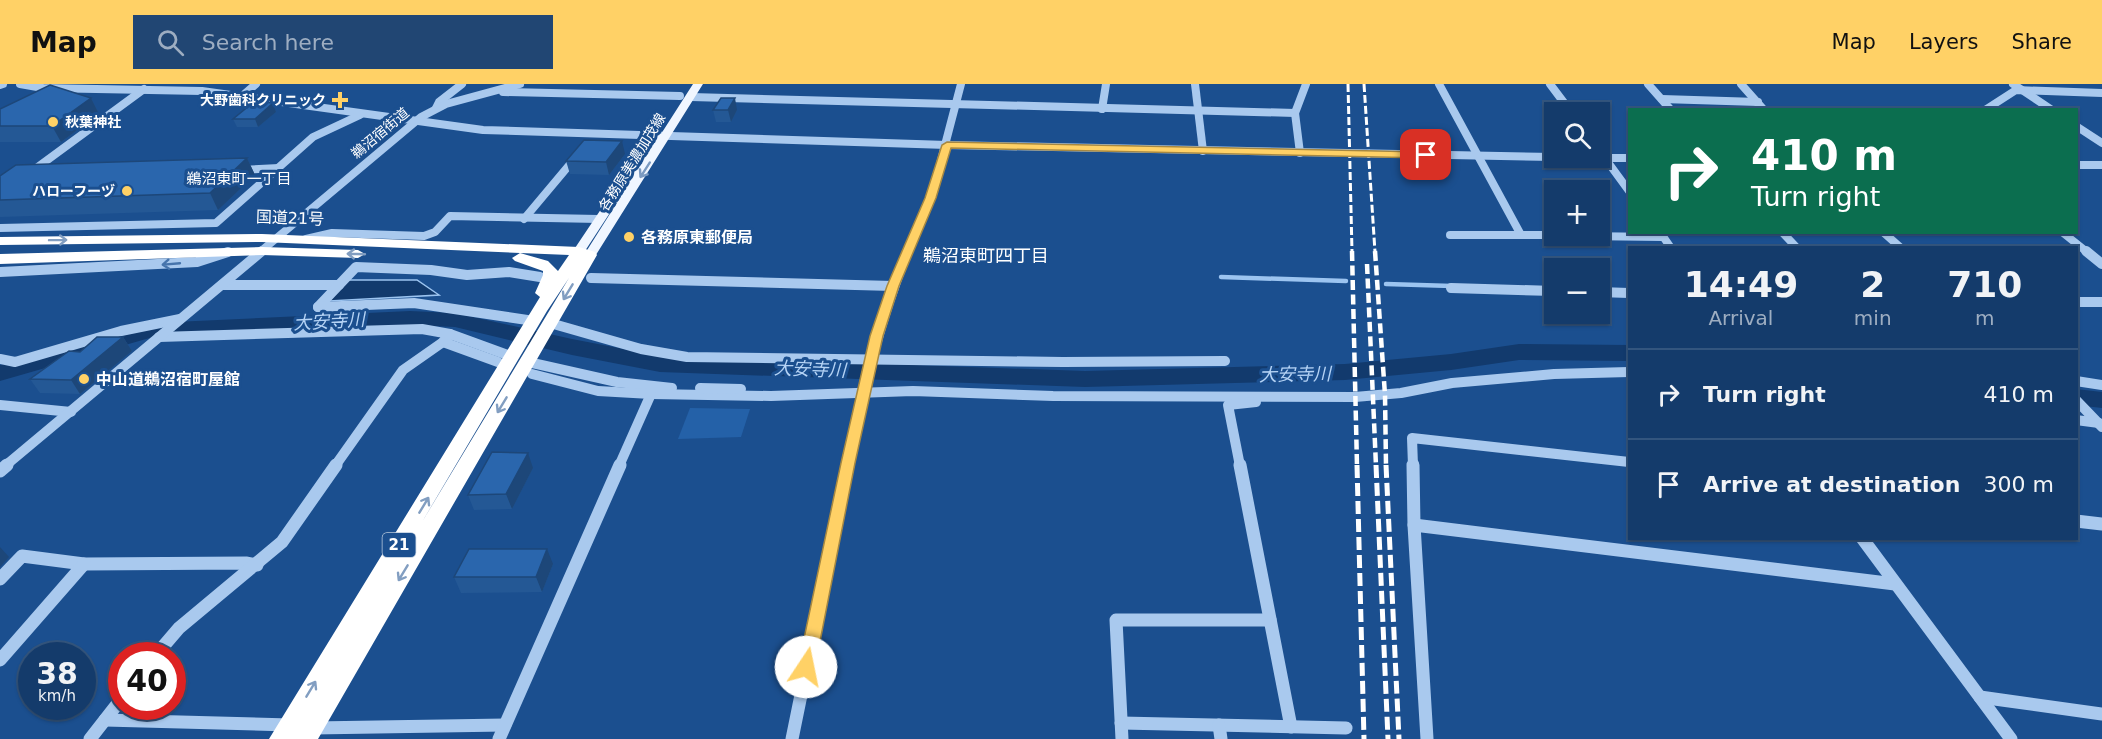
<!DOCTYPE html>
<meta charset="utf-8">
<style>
:root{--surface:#143b6b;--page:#214673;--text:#f1f3f6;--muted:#9dadc1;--line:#33557e;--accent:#ffd166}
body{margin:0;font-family:"DejaVu Sans","Noto Sans JP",sans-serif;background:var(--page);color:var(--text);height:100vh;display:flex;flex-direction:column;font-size:22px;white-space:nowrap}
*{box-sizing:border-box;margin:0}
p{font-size:20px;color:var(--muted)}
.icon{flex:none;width:33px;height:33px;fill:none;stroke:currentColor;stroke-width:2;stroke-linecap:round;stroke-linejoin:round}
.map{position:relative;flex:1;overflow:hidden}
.panel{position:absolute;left:1628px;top:162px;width:450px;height:294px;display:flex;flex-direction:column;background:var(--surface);border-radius:0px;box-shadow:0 2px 4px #0004,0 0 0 2px var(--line)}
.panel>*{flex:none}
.top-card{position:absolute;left:1628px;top:24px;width:450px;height:126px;border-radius:0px;box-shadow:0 2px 4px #0004,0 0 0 2px var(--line);background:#0b6e4f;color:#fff;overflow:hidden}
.fabs{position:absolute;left:1544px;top:18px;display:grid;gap:12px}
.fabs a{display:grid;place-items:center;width:66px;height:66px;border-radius:0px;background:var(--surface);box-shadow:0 2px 4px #0004,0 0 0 2px var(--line);font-size:30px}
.speed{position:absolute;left:18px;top:558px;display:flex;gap:12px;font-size:30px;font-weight:700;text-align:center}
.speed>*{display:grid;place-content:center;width:78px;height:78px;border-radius:50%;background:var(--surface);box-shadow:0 2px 4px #0004,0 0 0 2px var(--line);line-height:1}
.speed small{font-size:15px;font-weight:400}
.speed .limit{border:9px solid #d22;background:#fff;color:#111}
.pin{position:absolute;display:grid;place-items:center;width:51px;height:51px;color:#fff;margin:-26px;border-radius:12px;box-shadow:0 3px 9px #0006}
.me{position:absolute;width:66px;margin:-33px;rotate:11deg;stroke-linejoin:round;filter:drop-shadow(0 0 4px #0008)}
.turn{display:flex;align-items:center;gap:21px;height:126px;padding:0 24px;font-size:27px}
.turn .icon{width:78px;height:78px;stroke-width:2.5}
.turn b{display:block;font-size:42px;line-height:51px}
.eta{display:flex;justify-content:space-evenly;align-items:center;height:102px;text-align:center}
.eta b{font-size:36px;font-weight:700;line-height:42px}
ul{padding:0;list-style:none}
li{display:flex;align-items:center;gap:18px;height:90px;padding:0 24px;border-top:2px solid var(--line)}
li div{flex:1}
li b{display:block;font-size:22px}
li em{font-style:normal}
header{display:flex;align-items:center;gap:36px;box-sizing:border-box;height:84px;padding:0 30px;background:var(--accent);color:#111}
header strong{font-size:28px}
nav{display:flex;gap:33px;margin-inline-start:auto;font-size:21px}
.search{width:420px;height:54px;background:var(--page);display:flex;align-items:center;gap:15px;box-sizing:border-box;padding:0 21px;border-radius:0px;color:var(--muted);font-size:22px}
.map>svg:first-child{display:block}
.green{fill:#2461a8}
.water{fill:#123a6d;stroke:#9cc4f0;stroke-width:1.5}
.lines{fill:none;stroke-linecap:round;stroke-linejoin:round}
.stream{stroke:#9cc4f0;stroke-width:4.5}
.river{fill:#123a6d;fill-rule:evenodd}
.minor-far2{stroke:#a9c9ee;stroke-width:8}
.minor-far1{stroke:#a9c9ee;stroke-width:10}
.minor{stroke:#a9c9ee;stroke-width:13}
.major{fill:#f0f6ff;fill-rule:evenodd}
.highway{fill:#fff;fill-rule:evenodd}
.rail-far2{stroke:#fff;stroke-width:3;stroke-dasharray:8 3;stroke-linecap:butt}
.rail-far1{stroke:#fff;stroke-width:4.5;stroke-dasharray:10 4.5;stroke-linecap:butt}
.rail{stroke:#fff;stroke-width:5;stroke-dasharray:13 5;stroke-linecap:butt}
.wall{fill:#245895}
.shaded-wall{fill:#1d4779}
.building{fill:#2a66ad;stroke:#1d4779;stroke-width:1.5}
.oneway{stroke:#7b9ac1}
.oneway2{stroke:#829ec1}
.oneway3{stroke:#4674ac}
.route{fill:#ffd166;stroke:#a68842;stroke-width:1.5}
.poi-dot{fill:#ffd166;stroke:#1b4f8f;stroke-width:2}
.labels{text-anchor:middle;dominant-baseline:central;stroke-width:6;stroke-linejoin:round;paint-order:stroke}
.far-poi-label{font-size:14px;font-weight:bold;fill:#fff;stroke:#1b4f8f;text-anchor:end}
.far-street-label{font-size:14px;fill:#fff;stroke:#1b4f8f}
.far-neighbourhood-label{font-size:15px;fill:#fff;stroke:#1b4f8f}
.shield{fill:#1b4f8f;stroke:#bbcadd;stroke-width:1.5}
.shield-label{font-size:15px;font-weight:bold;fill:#fff}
.street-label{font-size:16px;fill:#fff;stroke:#1b4f8f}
.poi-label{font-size:16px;font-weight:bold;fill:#fff;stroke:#1b4f8f;text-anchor:start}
.neighbourhood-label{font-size:18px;fill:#fff;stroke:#1b4f8f}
.water-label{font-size:18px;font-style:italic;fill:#b5d3f5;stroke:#1b4f8f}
</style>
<header>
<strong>Map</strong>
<div class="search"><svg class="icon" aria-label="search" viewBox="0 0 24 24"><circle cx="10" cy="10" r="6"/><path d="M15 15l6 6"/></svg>Search here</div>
<nav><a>Map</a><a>Layers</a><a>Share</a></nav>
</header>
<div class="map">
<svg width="2102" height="655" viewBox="0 0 2102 655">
<rect width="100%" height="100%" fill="#1b4f8f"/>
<!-- green -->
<polygon class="green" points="690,324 750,325 741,353 678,355"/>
<!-- water -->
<polygon class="water" points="347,196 417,196 439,211 329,217"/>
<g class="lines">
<!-- stream -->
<g class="stream">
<polyline points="1221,193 1346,197"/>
<polyline points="1386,200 1452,202"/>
</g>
<!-- river -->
<g class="river">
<polygon points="410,227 455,229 572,255 660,272 1085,287 1345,280 1451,270 1519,260 1629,261 1629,277 1519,276 1451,286 1345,296 1085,303 660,288 572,271 455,243 410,241 153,253 0,297 0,281 152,239"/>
<polygon points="2076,305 2102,308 2102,324 2076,321"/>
</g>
<!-- minor-far2 -->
<g class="minor-far2">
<polyline points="20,0 43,4 202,7 483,46 947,61 1554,73"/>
<polyline points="1195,0 1203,67"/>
<polyline points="1439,0 1521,151 1554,151"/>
<polyline points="1550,0 1571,28"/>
<polyline points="1648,0 1671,26"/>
<polyline points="1741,0 1764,26"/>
<polyline points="2013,0 2052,26"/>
<polyline points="0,1 3,0"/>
<polyline points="503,8 680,12"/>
<polyline points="241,13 256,0"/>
<polyline points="691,13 1295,29 1306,0"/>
<polyline points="1662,15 1758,18"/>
<polyline points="436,24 439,18 462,0"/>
<polyline points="1102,25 1106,0"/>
<polyline points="1985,26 2016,6 2102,9"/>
<polyline points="1295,29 1300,69"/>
<polyline points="2076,42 2102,59"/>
<polyline points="1599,66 1629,107"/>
<polyline points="1581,74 1629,74"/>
<polyline points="2076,81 2102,81"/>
<polyline points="240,86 279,84"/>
<polyline points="31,88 144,5"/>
<polyline points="524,135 576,73"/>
<polyline points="0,144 216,139 313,53 360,31"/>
<polyline points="1660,148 1671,164"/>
<polyline points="1782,148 1797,164"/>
<polyline points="1883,148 1901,164"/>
<polyline points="2062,148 2087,168"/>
<polyline points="1450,151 1521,151"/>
<polyline points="1580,152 1663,153"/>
<polyline points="306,155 332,149 424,152 435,148 450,132 599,135"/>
<polyline points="260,168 421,33 446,20 520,0"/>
<polyline points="907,168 934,103 961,0"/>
</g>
<!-- minor-far1 -->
<g class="minor-far1">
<polyline points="2086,167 2102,180"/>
<polyline points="0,188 197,178 228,168"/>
<polyline points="591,194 893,202"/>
<polyline points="222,201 339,201"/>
<polyline points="1451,204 1554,207"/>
<polyline points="1599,208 1629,209"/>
<polyline points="2076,218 2102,218"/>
<polyline points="318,223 356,183 431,186 467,191 509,188 540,193"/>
<polyline points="318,223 414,219 534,237"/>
<polyline points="550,239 641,265 687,273 1063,278 1225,277"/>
<polyline points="450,250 513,273"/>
<polyline points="159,253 422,245 450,250 443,258 498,278"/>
<polyline points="0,275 15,278 121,247 180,235"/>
<polyline points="528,278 617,298 672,304"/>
<polyline points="532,290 598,307 651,310 771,312 913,307 1053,312 1355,313 1401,309 1452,299 1554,290 1629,288"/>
<polyline points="2076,297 2102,301"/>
<polyline points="700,304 741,305"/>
<polyline points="2076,316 2102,343"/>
<polyline points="0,321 71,328"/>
<polyline points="2076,336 2099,339"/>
<polyline points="5,382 262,167"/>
<polyline points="335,382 403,286 443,258"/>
<polyline points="619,382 651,310"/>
<path d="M 847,382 C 863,309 879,236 908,167"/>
<polyline points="1240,382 1228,321 1256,318"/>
<polyline points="1413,382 1412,354 1629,378"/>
</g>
<!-- minor -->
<g class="minor">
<polyline points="1240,381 1291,643"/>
<polyline points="1413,381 1414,441"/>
<polyline points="0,387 7,381"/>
<polyline points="2076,437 2102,440"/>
<polyline points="1862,454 2011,655"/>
<polyline points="0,495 22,472 84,480 247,479 257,481"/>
<polyline points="155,572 179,544 282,458 336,381"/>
<polyline points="0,576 84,480"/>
<polyline points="1980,613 2102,630"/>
<polyline points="105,636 290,641"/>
<polyline points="1121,639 1346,644"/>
<polyline points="1219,641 1221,655"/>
<polyline points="313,644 505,641"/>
<polyline points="90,655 122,614"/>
<polyline points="499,655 620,381"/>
<polyline points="792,655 848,381"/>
<polyline points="1122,655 1116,536 1270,536"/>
<polyline points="1427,655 1414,441 1895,500"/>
</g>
<!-- major -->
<polygon class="major" points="693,0 703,0 594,174 590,175 584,171 630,98 583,170 575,170 573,167 652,49 661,50"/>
<!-- highway -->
<g class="highway">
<path d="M 262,150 L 579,163 L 595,168 L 597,171 L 318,655 L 269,655 L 540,213 L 535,209 L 543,191 L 543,187 L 515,177 L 512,174 L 520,169 L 548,177 L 558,187 L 569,171 L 262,158 L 0,161 L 0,153 ZM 569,194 L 422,438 L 547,227 Z"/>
<polygon points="262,163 358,166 365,170 358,174 262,171 0,180 0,170"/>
</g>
<!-- rail-far2 -->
<g class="rail-far2">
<polyline points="1348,0 1352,168"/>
<polyline points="1364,0 1375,168"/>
</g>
<!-- rail-far1 -->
<g class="rail-far1">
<polyline points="1352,167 1357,382"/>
<polyline points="1375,167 1385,311 1386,382"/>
<polyline points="1367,180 1376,382"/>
</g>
<!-- rail -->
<g class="rail">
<polyline points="1357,381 1364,655"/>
<polyline points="1376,381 1388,655"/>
<polyline points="1386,381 1399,655"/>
</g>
</g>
<!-- wall -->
<g class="wall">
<polygon points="91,14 99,30 61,58 0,58 0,25"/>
<polygon points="273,19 276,28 258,43 237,43 233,35"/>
<polygon points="713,26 737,26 731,38 716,38"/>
<polygon points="625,70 609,91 570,90 566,77"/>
<polygon points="247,74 255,91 218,126 0,133 0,91 0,92"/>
<polygon points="123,253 132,267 80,310 40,309 30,295"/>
<polygon points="533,384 512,425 474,426 468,411"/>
<polygon points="553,480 542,508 461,509 454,493"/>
</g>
<!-- shaded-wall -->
<g class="shaded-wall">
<polygon points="91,14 99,30 61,58 52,42"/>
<polygon points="735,14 737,26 731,38 728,26"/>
<polygon points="273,19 276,28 258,43 255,35"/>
<polygon points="622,57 625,70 609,91 606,78"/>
<polygon points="247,74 255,91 218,126 210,109"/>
<polygon points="123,253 132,267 80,310 71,296"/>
<polygon points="528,369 533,384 512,425 506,410"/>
<polygon points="0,463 9,473 0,483"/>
<polygon points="547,465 553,480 542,508 536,493"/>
</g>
<!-- building -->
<g class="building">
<polygon points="50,1 91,14 52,42 0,42 0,25"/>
<polygon points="721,14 735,14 728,26 713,26"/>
<polygon points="255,17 273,19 255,35 233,35"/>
<polygon points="584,56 622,57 606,78 566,77"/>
<polygon points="247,74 210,109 0,116 0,92 16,81"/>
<polygon points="97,253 123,253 71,296 30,295 69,267 80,268"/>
<polygon points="492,368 528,369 506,410 468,411"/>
<polygon points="469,465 547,465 536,493 454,493"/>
</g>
<!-- one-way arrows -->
<defs><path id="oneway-shaft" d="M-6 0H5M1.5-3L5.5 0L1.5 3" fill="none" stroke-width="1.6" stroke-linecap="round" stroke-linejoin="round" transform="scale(1.5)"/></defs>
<use class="oneway" href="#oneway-shaft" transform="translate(645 86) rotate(123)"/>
<g class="oneway2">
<use href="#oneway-shaft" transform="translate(58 156) rotate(-1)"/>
<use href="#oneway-shaft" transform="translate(356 170) rotate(-178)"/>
<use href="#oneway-shaft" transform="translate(568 208) rotate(121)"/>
<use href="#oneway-shaft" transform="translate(502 321) rotate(121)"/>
<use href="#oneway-shaft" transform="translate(424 421) rotate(-59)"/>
<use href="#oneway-shaft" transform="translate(403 489) rotate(121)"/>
<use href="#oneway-shaft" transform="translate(311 605) rotate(-59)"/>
</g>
<use class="oneway3" href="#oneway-shaft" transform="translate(171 180) rotate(175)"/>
<!-- route -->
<polygon class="route" points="947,58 1426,68 1431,71 1426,74 951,64 936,114 899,202 883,252 855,379 815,583 813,588 806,590 800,588 798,583 841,379 870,252 887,202 925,114 942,61"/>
<!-- markers -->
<g class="poi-dot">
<path d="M337 7h6v6h6v6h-6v6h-6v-6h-6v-6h6z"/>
<circle cx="53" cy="38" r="6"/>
<circle cx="127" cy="107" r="6"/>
<circle cx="629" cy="153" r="6"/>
<circle cx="84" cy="295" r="6"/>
</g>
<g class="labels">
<!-- far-poi labels -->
<g class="far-poi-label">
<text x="326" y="16">大野歯科クリニック</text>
<text x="65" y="38" text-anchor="start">秋葉神社</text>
<text x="115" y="107">ハローフーヅ</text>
</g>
<!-- far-street labels -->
<g class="far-street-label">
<text transform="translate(380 49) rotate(-40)">鵜沼宿街道</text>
<text transform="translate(632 78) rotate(-58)">各務原美濃加茂線</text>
</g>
<!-- far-neighbourhood labels -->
<g class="far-neighbourhood-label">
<text x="239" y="95">鵜沼東町一丁目</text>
</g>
<!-- shield labels -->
<rect class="shield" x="382.5" y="449" width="33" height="24" rx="4.5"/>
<g class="shield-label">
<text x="399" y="461">21</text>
</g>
<!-- street labels -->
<g class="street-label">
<text transform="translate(290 134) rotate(2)">国道21号</text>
</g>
<!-- poi labels -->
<g class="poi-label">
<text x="641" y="153">各務原東郵便局</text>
<text x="96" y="295">中山道鵜沼宿町屋館</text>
</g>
<!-- neighbourhood labels -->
<g class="neighbourhood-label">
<text x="986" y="171">鵜沼東町四丁目</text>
</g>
<!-- water labels -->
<g class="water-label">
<text transform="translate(329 237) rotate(-3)">大安寺川</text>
<text transform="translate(810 285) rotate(2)">大安寺川</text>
<text transform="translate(1295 290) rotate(-1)">大安寺川</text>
</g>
</g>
</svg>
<div class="fabs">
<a><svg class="icon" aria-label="search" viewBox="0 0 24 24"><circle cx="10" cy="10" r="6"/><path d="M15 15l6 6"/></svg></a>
<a>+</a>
<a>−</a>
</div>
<div class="speed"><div>38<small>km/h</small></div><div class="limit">40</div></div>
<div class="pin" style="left:1426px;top:71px;background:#d93025"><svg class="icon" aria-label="arrive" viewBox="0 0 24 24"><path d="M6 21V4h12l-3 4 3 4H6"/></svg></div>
<svg class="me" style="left:806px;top:583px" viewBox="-20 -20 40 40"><circle r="19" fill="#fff"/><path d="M0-13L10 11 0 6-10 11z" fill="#ffd166"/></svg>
<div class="top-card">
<div class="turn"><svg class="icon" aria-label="right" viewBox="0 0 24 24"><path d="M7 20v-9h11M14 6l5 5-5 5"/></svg><div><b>410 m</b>Turn right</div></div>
</div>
<section class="panel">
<div class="eta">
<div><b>14:49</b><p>Arrival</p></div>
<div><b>2</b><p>min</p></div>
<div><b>710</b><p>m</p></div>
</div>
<ul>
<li><svg class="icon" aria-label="right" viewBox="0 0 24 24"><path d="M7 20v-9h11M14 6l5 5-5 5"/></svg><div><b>Turn right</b></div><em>410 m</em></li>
<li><svg class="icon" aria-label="arrive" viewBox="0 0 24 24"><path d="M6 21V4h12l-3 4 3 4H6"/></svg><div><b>Arrive at destination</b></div><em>300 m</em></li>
</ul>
</section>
</div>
